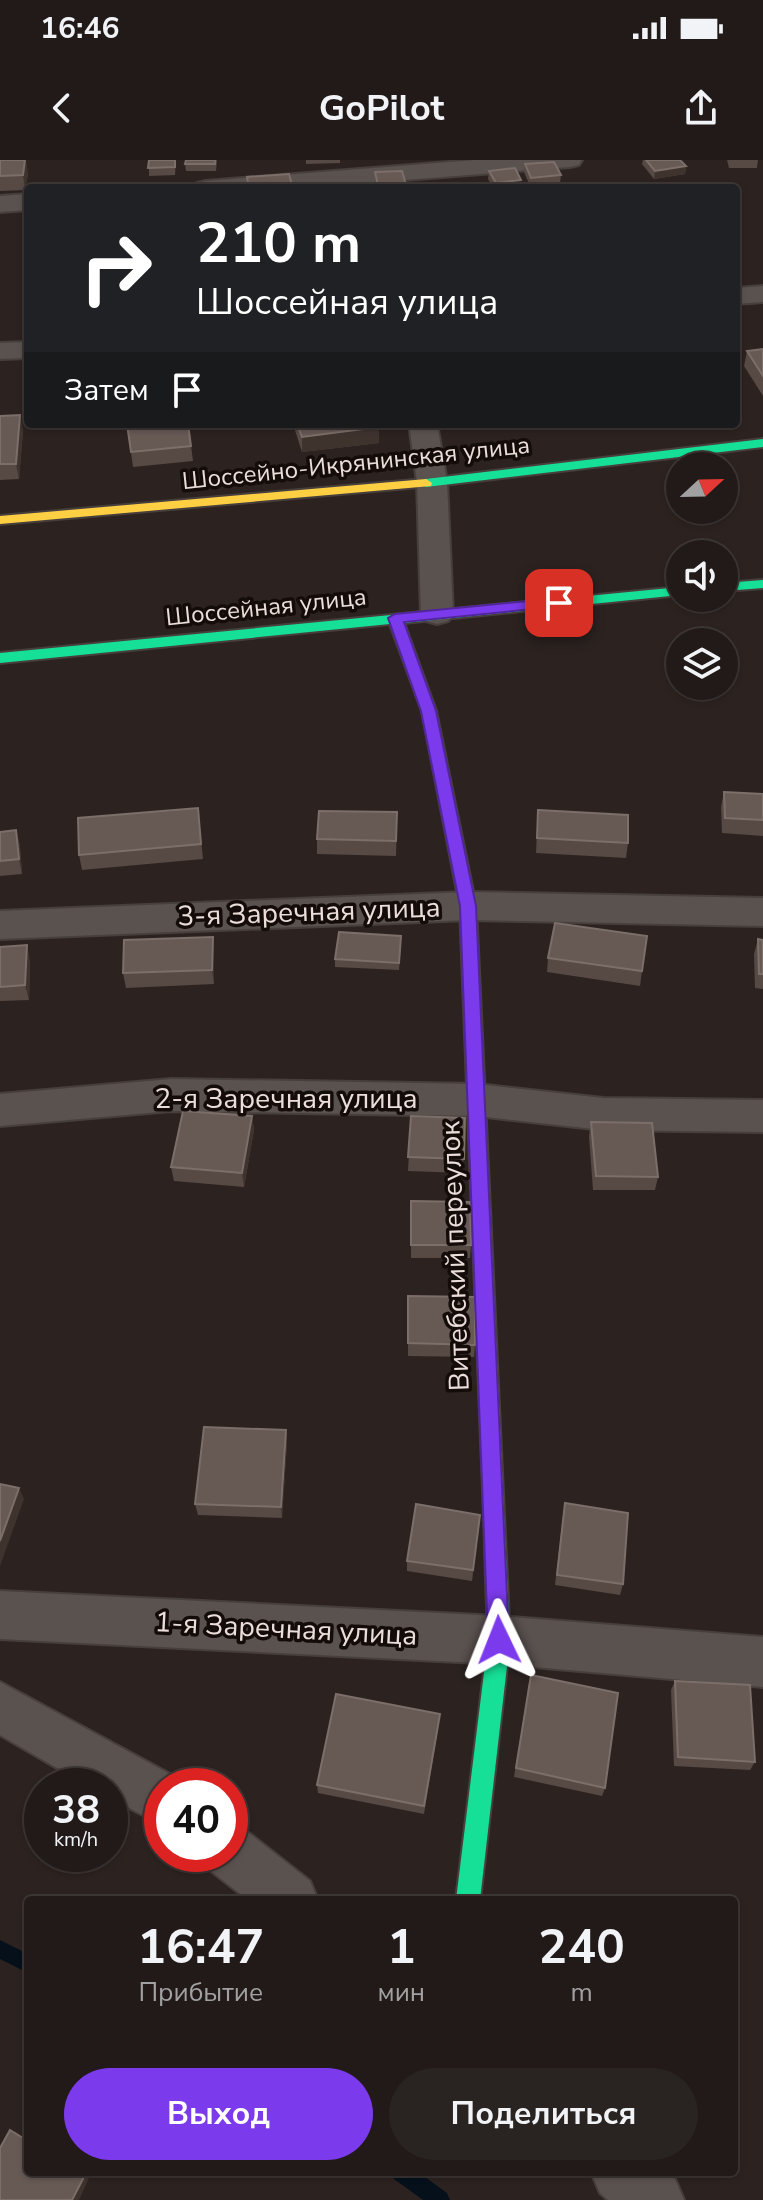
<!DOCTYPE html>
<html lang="ru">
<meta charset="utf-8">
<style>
:root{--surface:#211a18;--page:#292321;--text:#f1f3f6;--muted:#a2a1a2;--line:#3e3837;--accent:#7c3aed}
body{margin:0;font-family:"Nunito Sans",sans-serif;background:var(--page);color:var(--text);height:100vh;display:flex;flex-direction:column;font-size:30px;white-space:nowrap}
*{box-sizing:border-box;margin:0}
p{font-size:26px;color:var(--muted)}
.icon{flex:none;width:44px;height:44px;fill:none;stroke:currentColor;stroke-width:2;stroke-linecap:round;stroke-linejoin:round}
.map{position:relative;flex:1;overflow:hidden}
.panel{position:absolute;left:24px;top:1736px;width:714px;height:280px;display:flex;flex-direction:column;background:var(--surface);border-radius:8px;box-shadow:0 2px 6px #0004,0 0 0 2px var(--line)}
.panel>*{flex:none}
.guide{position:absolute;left:24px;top:24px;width:716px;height:244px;border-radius:8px;box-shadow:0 2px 6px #0004,0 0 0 2px var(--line);background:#202124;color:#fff;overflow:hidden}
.needle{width:52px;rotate:68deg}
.fabs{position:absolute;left:666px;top:292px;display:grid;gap:16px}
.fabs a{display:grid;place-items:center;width:72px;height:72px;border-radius:50%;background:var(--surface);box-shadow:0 2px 6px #0004,0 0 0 2px var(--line);font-size:40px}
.speed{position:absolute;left:24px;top:1608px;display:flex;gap:16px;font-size:40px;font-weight:700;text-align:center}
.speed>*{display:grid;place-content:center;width:104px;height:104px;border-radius:50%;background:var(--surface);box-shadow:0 2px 6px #0004,0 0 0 2px var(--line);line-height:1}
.speed small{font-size:20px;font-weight:400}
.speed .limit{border:12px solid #d22;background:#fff;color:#111}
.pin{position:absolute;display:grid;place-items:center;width:68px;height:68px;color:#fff;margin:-34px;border-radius:16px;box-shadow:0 4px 12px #0006}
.me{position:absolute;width:88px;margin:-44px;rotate:358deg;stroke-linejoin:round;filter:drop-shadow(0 0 6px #0008)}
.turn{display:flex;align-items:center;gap:28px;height:168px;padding:0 40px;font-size:36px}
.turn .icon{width:104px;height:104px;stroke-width:2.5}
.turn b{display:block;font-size:56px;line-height:68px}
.then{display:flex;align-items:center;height:76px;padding:0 40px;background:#0003;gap:16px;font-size:30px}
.eta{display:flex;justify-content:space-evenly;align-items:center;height:136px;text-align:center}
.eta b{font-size:48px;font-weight:700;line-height:56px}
.primary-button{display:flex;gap:16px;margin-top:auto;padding:16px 40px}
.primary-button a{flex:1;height:92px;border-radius:48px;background:var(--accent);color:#fff;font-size:32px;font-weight:700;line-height:92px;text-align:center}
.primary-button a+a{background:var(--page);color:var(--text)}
.status{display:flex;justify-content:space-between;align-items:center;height:56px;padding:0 40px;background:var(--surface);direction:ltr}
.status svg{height:22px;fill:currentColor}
header{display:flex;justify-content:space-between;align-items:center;height:104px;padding:0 40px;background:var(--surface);font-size:36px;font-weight:700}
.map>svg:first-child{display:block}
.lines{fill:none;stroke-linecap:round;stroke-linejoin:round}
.stream{fill:#05101b;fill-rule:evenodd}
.street-casing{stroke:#473f3c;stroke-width:4}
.fast-casing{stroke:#473f3c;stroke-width:4}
.slow-casing{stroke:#473f3c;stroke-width:4}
.street{fill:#5a524f;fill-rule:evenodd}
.fast{fill:#16e098;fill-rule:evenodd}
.slow{fill:#ffcf43;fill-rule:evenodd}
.wall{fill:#574943}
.shaded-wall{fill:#3f332e}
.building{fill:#675954;stroke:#7c6e69;stroke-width:2}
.route{fill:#7c3aed;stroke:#51269a;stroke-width:2}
.labels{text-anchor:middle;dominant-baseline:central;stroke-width:7;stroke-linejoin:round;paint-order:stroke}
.far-street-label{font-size:24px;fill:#ebdeda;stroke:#140c09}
.street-label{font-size:28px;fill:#ebdeda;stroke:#140c09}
</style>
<div class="status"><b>16:46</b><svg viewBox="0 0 49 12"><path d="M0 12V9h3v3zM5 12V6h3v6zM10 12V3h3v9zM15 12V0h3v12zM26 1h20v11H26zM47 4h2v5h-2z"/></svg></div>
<header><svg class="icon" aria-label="back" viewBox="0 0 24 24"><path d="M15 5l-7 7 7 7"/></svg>GoPilot<svg class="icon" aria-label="share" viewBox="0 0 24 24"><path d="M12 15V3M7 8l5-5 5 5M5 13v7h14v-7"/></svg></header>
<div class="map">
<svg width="763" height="2040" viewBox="0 0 763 2040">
<rect width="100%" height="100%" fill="#2c2320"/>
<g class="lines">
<!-- stream -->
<g class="stream">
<polygon points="0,1780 28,1794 28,1813 0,1799"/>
<polygon points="391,2012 418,2012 447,2033 450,2040 423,2040 394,2019"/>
</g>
<defs>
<g id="street">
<polygon points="475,0 582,0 579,5 570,7 302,28 194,28 197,23 206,21"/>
<polygon points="28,34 28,50 0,52 0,36"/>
<polygon points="763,126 763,142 736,144 736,128"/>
<polygon points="28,182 28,198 0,199 0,183"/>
<polygon points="409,264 437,264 447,322 453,454 448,461 437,464 426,461 421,454 417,322"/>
<polygon points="468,732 763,738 763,766 468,760 0,779 0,751"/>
<polygon points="171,919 477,924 603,938 763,940 763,972 603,970 477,956 171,951 0,966 0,934"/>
<polygon points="0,1431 499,1456 763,1477 763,1527 499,1504 0,1479"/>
<polygon points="0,1522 181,1620 183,1626 162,1626 162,1665 110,1638 110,1626 88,1626 0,1575"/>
<polygon points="230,1665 249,1673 310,1721 318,1740 248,1740 211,1711 204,1694 230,1694"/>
<polygon points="591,2012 667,2012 675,2019 684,2040 608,2040 600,2033"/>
</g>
<g id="fast">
<polygon points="763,279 763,287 426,327 420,323 426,319"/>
<polygon points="763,420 763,428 724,431 724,423"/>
<polygon points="680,427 680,435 404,463 436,551 476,746 489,1027 486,1032 474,1032 471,1027 460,746 422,551 390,464 0,503 0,493"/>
<polygon points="494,1345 501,1348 504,1355 510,1480 480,1740 456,1740 488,1480 484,1355 487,1348"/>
</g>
<g id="slow">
<polygon points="426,319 432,323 431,326 0,364 0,356"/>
<polygon points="480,1020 486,1022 489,1027 504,1355 501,1362 494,1365 487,1362 484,1355 471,1027 474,1022"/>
</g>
</defs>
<!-- street casing -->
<use href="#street" class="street-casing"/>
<!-- fast casing -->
<use href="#fast" class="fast-casing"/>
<!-- slow casing -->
<use href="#slow" class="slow-casing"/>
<!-- street -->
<use href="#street" class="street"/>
<!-- fast -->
<use href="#fast" class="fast"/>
<!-- slow -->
<use href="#slow" class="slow"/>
</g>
<!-- wall -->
<g class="wall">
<polygon points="0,0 28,13 25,30 0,31"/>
<polygon points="149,0 176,0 175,15 149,16"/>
<polygon points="217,0 216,11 186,11 185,4"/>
<polygon points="306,0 340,0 340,3 306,4"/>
<polygon points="643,0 680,0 686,6 685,14 654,19 642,4"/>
<polygon points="727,0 758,0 757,8 729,8"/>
<polygon points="525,4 561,15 560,23 530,26 524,12"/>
<polygon points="489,11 521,20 521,28 493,28 488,19"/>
<polygon points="375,12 406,25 406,28 376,28"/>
<polygon points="763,189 763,236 744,206 747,191"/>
<polygon points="0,256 23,270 19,319 0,320"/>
<polygon points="127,264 191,286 193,301 133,307"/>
<polygon points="293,264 377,264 379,267 379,283 302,292"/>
<polygon points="724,632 763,634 763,676 722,673 721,647"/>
<polygon points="198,648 203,699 82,710 79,695"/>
<polygon points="538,650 628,683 626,698 536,693"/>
<polygon points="397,652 396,696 317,694 317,679"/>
<polygon points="16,670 20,686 22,714 0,716 0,672"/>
<polygon points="213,777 214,791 214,824 126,828 123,813"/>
<polygon points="758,779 763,780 763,829 755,828 754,794"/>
<polygon points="401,783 399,810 335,807 335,799"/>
<polygon points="0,787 30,800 29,840 0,841"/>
<polygon points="548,798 642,811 640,826 547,812"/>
<polygon points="252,956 254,970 244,1027 174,1021 171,1007"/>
<polygon points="411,956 465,958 463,1013 408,1011"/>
<polygon points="591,962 658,1017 655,1030 593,1030 589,976"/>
<polygon points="411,1041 471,1085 470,1098 411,1098"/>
<polygon points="408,1136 475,1185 474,1197 408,1196"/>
<polygon points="286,1270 287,1282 282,1358 198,1355 195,1344"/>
<polygon points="565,1343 623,1424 620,1435 555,1425 563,1355"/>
<polygon points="480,1355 472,1421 407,1411 407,1401"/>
<polygon points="675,1521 755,1602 750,1610 674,1606 671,1530"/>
<polygon points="529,1524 605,1628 602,1636 514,1617"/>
<polygon points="439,1563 424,1654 318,1633 317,1625"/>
</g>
<!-- shaded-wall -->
<g class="shaded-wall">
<polygon points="26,0 28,13 25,30 23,15"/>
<polygon points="686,6 685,14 654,19 655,11"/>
<polygon points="521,20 521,28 495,28 496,23"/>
<polygon points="20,255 23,270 19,319 16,304"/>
<polygon points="379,267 379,283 302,292 302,277"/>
<polygon points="16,670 20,686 22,714 19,699"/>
<polygon points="213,777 214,791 214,824 212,810"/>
<polygon points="27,785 30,800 29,840 25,825"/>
<polygon points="252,956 254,970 244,1027 242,1013"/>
<polygon points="286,1270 287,1282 282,1358 281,1347"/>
<polygon points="19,1328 24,1339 0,1406 0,1381"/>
<polygon points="85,2015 89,2018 79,2040 72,2040"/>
</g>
<!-- building -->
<g class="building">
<polygon points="0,0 25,0 23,15 0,16"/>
<polygon points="149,0 175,0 175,7 148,8"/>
<polygon points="186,0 215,0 215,4 185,4"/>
<polygon points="646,0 680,0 686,6 655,11"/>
<polygon points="554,2 561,15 531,18 525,4"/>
<polygon points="515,8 521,20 496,23 489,11"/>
<polygon points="402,11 406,25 378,26 375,12"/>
<polygon points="289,14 293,28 249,28 247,17"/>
<polygon points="763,189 763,216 747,191"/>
<polygon points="20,255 16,304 0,304 0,256"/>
<polygon points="127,264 188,264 191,286 131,292"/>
<polygon points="297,264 377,264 379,267 302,277"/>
<polygon points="724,632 763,634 763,660 725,658"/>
<polygon points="198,648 201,684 79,695 78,658"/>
<polygon points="538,650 628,655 628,683 537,678"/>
<polygon points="319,651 397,652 396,681 317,679"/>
<polygon points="16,670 19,699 0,701 0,672"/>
<polygon points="555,763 647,776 642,811 548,798"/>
<polygon points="339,772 401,776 399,803 335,799"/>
<polygon points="213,777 212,810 123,813 124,780"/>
<polygon points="758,779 763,780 763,814 759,814"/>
<polygon points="27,785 25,825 0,827 0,787"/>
<polygon points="183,951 252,956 242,1013 171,1007"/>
<polygon points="411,956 465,958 464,999 408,997"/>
<polygon points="591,962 652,963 658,1017 596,1016"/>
<polygon points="411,1041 470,1042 471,1085 411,1085"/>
<polygon points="408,1136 475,1137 475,1185 408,1183"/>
<polygon points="204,1267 286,1270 281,1347 195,1344"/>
<polygon points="0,1324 19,1328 0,1381"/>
<polygon points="565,1343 628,1353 623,1424 557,1415"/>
<polygon points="416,1344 480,1355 473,1410 407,1401"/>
<polygon points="531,1515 618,1533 605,1628 516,1608"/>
<polygon points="675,1521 750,1525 755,1602 678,1597"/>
<polygon points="336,1534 440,1554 424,1646 317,1625"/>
<polygon points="10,1970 28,1981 28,2012 79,2012 85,2015 72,2040 0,2040 0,1988"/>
</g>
<!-- route -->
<polygon class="route" points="559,438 564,440 564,446 404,462 436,551 476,746 509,1480 506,1487 499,1490 491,1487 488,1480 460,746 421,551 388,458 395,454"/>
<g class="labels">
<!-- far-street labels -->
<g class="far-street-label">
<text transform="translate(356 303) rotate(-6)">Шоссейно-Икрянинская улица</text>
<text transform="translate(266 447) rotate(-6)">Шоссейная улица</text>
</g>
<!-- street labels -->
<g class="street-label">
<text transform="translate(309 752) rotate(-2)">3-я Заречная улица</text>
<text x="286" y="939">2-я Заречная улица</text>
<text transform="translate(455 1096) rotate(-92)">Витебский переулок</text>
<text transform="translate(286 1469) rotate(3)">1-я Заречная улица</text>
</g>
</g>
</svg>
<div class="fabs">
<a><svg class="needle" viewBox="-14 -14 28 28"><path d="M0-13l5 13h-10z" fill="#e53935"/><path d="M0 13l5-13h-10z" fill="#a2a1a2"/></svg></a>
<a><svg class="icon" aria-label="sound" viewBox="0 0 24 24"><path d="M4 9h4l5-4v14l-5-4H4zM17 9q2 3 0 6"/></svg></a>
<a><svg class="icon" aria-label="layers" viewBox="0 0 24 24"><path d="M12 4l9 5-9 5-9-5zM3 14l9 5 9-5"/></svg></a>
</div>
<div class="speed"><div>38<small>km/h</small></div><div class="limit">40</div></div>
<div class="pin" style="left:559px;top:443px;background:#d93025"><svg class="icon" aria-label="arrive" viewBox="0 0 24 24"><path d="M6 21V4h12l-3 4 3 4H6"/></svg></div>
<svg class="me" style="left:499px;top:1480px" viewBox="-20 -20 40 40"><path d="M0-17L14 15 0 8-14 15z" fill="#7c3aed" stroke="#fff" stroke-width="4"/></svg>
<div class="guide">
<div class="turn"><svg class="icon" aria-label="right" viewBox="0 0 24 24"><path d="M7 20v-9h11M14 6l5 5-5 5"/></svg><div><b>210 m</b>Шоссейная улица</div></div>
<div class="then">Затем<svg class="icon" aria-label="arrive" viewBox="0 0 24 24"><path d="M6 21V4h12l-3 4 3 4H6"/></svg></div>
</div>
<section class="panel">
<div class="eta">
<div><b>16:47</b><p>Прибытие</p></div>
<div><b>1</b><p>мин</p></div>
<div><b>240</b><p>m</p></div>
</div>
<div class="primary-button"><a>Выход</a><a>Поделиться</a></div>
</section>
</div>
